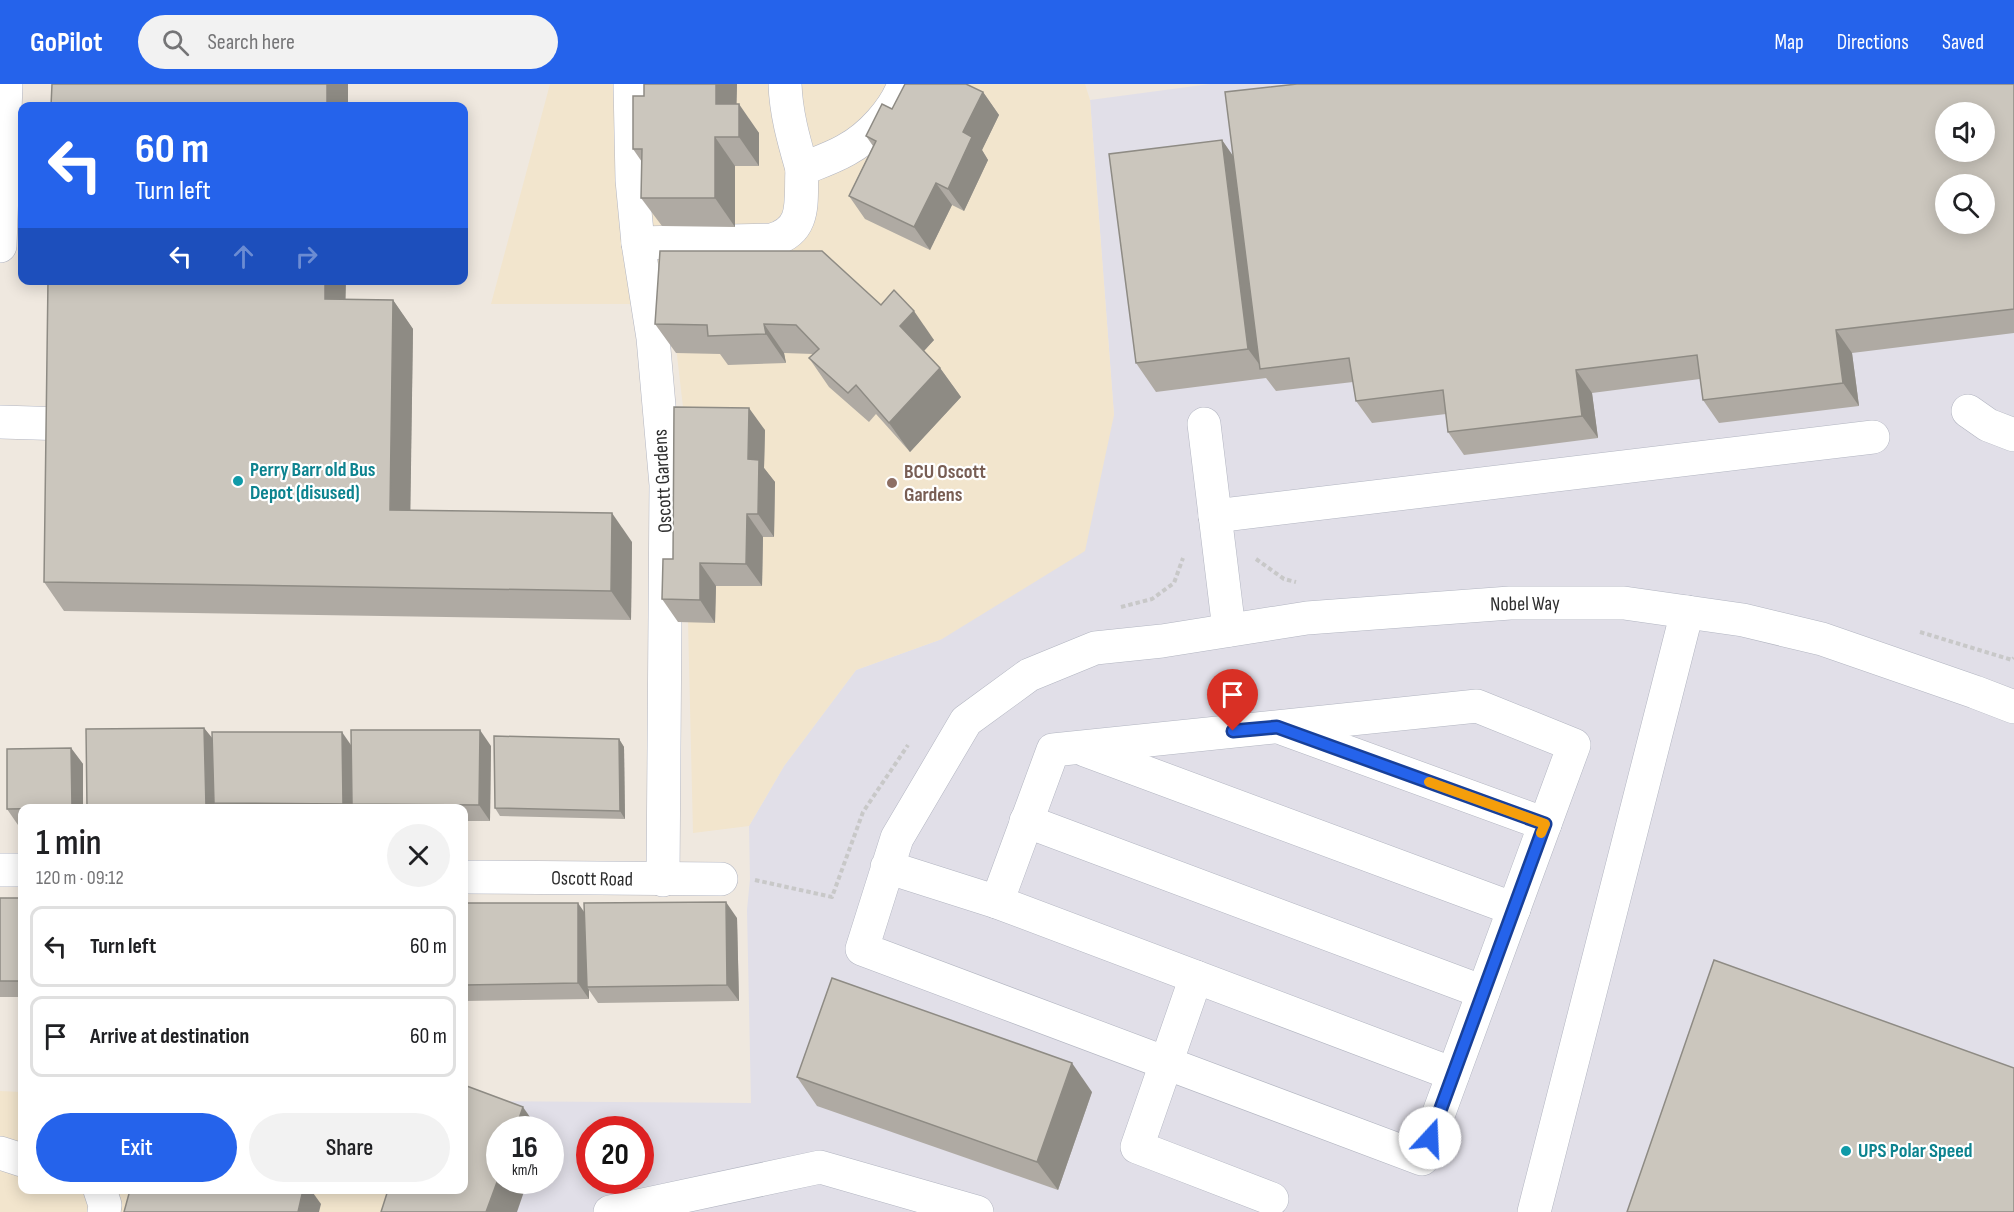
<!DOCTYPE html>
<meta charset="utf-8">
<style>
:root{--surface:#fff;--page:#f2f2f2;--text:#202124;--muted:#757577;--line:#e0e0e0;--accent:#2563eb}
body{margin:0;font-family:"Sofia Sans Condensed",sans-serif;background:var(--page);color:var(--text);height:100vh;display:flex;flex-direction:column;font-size:22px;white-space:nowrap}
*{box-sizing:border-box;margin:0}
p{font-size:20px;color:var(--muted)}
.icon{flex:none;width:33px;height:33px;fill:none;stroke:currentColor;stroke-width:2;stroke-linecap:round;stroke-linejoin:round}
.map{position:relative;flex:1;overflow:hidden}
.drawer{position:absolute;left:18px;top:720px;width:450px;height:390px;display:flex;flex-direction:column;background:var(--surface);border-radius:12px;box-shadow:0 3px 15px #0003}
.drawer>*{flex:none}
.guide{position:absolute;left:18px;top:18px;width:450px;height:183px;border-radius:12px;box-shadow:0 3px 15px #0003;background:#2563eb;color:#fff;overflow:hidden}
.tools{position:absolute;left:1935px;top:18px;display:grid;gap:12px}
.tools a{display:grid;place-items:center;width:60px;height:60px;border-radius:50%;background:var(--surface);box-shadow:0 3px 15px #0003;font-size:30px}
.speed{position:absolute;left:486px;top:1032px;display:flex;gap:12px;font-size:30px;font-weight:700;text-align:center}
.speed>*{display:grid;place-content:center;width:78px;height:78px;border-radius:50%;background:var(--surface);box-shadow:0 3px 15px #0003;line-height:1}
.speed small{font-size:15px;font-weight:400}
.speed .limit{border:9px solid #d22;background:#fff;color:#111}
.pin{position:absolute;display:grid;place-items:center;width:51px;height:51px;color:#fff;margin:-62px -26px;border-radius:50% 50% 50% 0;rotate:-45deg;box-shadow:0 0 6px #0007}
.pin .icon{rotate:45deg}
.me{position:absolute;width:66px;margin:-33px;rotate:20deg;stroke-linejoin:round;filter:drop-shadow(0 0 4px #0008)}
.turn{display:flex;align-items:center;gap:21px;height:126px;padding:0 18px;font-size:27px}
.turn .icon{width:78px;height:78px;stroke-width:2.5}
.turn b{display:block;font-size:42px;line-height:51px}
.lanes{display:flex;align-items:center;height:57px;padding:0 18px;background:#0003;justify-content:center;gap:30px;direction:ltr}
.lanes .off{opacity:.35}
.round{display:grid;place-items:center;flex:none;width:63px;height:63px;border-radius:32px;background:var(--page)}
.head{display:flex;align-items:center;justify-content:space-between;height:102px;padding:0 18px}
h1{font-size:36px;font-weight:600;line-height:45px}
.primary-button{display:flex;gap:12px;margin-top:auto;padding:12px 18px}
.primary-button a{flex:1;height:69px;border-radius:36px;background:var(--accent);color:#fff;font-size:24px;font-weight:600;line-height:69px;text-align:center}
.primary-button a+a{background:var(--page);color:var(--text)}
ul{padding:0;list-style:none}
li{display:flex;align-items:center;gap:18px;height:81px;margin:0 12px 9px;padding:0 6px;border:3px solid var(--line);border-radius:12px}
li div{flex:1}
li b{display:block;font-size:22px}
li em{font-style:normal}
header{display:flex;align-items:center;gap:36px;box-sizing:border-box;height:84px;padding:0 30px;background:var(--accent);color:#fff}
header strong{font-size:28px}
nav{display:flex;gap:33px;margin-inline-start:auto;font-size:21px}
.search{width:420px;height:54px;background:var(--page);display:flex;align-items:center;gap:15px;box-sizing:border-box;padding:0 21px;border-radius:33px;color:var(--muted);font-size:22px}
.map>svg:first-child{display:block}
.industrial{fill:#e1dfe8;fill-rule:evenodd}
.education{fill:#f2e5cd}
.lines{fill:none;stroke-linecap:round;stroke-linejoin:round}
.minor-casing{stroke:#b2b5c1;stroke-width:34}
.path{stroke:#c8c8c8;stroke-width:4;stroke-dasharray:4.5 3;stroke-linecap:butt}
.minor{stroke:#fff;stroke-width:33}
.wall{fill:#afaaa3}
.shaded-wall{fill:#8e8b84}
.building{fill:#cbc6bd;stroke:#8e8b84;stroke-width:1.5;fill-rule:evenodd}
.route-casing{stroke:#184099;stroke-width:15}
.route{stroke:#2563eb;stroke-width:10}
.slow{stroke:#f59e0b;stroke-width:10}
.culture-dot{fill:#0f9aa8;stroke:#fff;stroke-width:2}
.education-dot{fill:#8d6e63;stroke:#fff;stroke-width:2}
.labels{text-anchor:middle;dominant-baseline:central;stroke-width:4.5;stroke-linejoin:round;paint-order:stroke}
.culture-label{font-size:20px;font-weight:bold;fill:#0d838f;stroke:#fff;text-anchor:start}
.education-label{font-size:20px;font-weight:bold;fill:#785e54;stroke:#fff;text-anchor:start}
.street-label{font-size:20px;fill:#2d2d2d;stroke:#fff}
</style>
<header>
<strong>GoPilot</strong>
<div class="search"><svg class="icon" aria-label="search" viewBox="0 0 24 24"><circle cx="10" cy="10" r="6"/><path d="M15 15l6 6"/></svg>Search here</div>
<nav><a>Map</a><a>Directions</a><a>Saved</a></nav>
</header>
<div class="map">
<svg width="2014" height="1128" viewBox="0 0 2014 1128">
<rect width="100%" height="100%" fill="#efe8df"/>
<!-- industrial -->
<path class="industrial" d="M 1210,0 L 2014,0 L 2014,1128 L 408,1128 L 464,1106 L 464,1017 L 751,1019 L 747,826 L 750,795 L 749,742 L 784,682 L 856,586 L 942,555 L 1114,331 L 1090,16 ZM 1946,28 L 1984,28 L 1984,68 L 1946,68 ZM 1946,100 L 1984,100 L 1984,140 L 1946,140 ZM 500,1046 L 550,1046 L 550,1096 L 500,1096 ZM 590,1046 L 640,1046 L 640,1096 L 590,1096 Z"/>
<!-- education -->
<g class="education">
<polygon points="550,0 1085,0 1090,16 1114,331 1085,467 942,555 856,586 784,682 749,742 693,749 683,323 671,220 491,220"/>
<polygon points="0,1007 22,1008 22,1106 416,1106 408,1128 0,1128"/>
</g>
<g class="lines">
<defs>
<g id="minor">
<polyline points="630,0 632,96 638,159 653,254 666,401 663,796"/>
<path d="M 785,0 C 786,30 794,57 802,85"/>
<path d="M 638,159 L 772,156 C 808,146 800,116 802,85 C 817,79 832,74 846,66 C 870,53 895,26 904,0"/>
<polyline points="0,162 6,0"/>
<polyline points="1968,327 1988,341 2014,351"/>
<polyline points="0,338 67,340"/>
<polyline points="1204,340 1229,546"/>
<polyline points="1215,432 1873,353"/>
<polyline points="1284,645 1545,740"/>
<polyline points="1085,666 1514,825"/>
<polyline points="1026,737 1483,908"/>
<polyline points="887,783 997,818 1053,666 1477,622 1574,661 1422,1075 862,865 897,754 966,637 1029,591 1095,564 1162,557 1307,534 1510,519 1624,519 1743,536 1822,555 1975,608 2014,623"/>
<polyline points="0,786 22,786"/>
<polyline points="464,793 721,795"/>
<polyline points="997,818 1453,990"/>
<polyline points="1196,893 1137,1063 1272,1115"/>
<polyline points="0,1069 22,1076"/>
<polyline points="100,1106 105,1121 104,1128"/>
<polyline points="610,1128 820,1083 977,1128"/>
<polyline points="1534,1128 1687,528"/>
</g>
</defs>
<!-- minor casing -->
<use href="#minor" class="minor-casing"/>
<!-- path -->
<g class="path">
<polyline points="1256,475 1284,495 1296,498"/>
<polyline points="1121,523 1152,515 1174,499 1183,474"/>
<polyline points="1920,548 2012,576 2014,574"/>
<polyline points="755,796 832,813 863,728 908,661"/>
</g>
<!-- minor -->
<use href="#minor" class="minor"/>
</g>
<!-- wall -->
<g class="wall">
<polygon points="644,0 737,0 736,20 759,49 759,82 735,82 735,143 662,142 641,114 642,78 633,65 644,12"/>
<polygon points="2014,0 2014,249 1852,269 1859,322 1719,339 1703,316 1700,295 1592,309 1598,354 1464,371 1448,348 1446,330 1372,339 1356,317 1353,298 1276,307 1266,294 1156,308 1136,279 1222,56 1233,72"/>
<polygon points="983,8 999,31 982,66 988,76 964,127 952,121 930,166 865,135 849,112 873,62 866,52 892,25"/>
<polygon points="346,216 393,216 413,245 410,426 632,458 631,536 64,527 44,498"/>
<polygon points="881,221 934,256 924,267 940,284 961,313 910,368 876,330 869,338 829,303 809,274 813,270 784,269 786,279 728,281 720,270 676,269 655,240"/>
<polygon points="765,346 764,384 775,398 774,453 763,453 762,502 716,502 715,539 678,538 662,515 673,475"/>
<polygon points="204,644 213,655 351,662 491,662 490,737 464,737 464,724 355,724 353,722 353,724 87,724"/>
<polygon points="619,655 624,663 625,735 500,732 495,724"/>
<polygon points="71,664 83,680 83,724 22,724 22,741 18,741 7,725"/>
<rect x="0" y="814" width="22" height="99"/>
<polygon points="464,819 584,828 737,834 739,917 598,919 589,906 589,915 464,917"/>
<polygon points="797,993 1092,1008 1058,1106 817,1022"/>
</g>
<!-- shaded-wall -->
<g class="shaded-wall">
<rect x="327" y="0" width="21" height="22"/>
<polygon points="716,0 737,0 736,49 716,20"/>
<polygon points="983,8 999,31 982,66 988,76 964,127 948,105 963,48"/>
<polygon points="739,20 759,49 759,82 739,53"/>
<polygon points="715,53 735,82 735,143 715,114"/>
<polygon points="1222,56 1242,85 1262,284 1248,265"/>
<polygon points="936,99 952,121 930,166 914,143"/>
<polygon points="325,196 346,196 345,244 325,215"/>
<polygon points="393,216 413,245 410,454 390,426"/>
<polygon points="914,227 934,256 920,271 900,242"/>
<polygon points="764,240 784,269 786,279 766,250"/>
<polygon points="1836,246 1852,269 1859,322 1843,299"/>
<polygon points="940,284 961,313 910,368 889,339"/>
<polygon points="1576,286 1592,309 1598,354 1582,332"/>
<polygon points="749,324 765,346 764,384 775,398 774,453 758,430 748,375"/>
<polygon points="612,429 632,458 631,536 611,507"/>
<polygon points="747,430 763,453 762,502 746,480"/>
<polygon points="700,479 716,502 715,539 700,516"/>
<polygon points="204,644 216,659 214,719 217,724 207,724 206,723"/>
<polygon points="480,646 491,662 490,737 479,721"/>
<polygon points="342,648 353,664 352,720 353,724 345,724 343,720"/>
<polygon points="619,655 624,663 625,735 620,727"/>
<polygon points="71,664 83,680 83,724 72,724"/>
<polygon points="726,818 737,834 739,917 727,901"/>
<polygon points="578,819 589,835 587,903 589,906 589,915 578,899"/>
<polygon points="1072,979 1092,1008 1058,1106 1037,1078"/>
<polygon points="523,1023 539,1046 515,1046"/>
<polygon points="500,1090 500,1096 528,1096 517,1128 486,1128"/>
<polygon points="303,1106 311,1106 321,1120 319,1128 298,1128"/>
</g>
<!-- building -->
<g class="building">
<polygon points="52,0 327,0 327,22 51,22"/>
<polygon points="644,0 716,0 716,20 739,20 739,53 715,53 715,114 641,114 642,65 633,65 633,12 644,12"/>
<polygon points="905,0 966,0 983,8 963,48 972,53 948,105 936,99 914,143 849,112 876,57 866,52 882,20 892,25"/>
<path d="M 1297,0 L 2014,0 L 2014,225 L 1836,246 L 1843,299 L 1703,316 L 1697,271 L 1576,286 L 1582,332 L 1448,348 L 1443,306 L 1356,317 L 1349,274 L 1260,285 L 1225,8 ZM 1946,28 L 1984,28 L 1984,68 L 1946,68 ZM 1946,100 L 1984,100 L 1984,140 L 1946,140 Z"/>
<polygon points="1222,56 1248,265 1136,279 1109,70"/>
<polygon points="660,167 822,167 881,221 894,206 914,227 900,242 940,284 889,339 856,301 848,309 809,274 819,265 796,241 764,240 766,250 708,252 707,241 655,240"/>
<polygon points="48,196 325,196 325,215 393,216 390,426 612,429 611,507 44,498"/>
<polygon points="674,323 749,324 748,375 759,376 758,430 747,430 746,480 700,479 700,516 662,515 663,475 673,475"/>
<polygon points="204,644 206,723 87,724 86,645"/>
<polygon points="351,646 480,646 479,721 352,720"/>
<polygon points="212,648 342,648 343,720 214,719"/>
<polygon points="494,652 619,655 620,727 495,724"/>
<polygon points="71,664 72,724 7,725 7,665"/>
<rect x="0" y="814" width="22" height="83"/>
<polygon points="726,818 727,901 587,903 584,819"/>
<polygon points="464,819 578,819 578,899 464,901"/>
<polygon points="1714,876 2014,984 2014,1128 1627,1128"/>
<polygon points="832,894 1072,979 1037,1078 797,993"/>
<polygon points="464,1001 523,1023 515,1046 500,1046 500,1090 486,1128 381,1128 388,1106 464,1106"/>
<polygon points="130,1106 303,1106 298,1128 124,1128"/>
</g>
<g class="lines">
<defs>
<polyline id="route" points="1233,647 1277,643 1545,740 1430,1054"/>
</defs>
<!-- route casing -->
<use href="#route" class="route-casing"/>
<!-- route -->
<use href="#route" class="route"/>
<!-- slow -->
<polyline class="slow" points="1429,698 1545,740 1541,749"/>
</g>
<!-- markers -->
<g class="culture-dot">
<circle cx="238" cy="397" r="6"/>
<circle cx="1846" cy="1067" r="6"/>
</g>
<circle class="education-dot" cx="892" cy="399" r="6"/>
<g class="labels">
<!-- culture labels -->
<g class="culture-label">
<text x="250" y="386">Perry Barr old Bus<tspan x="250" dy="23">Depot (disused)</tspan></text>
<text x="1858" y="1067">UPS Polar Speed</text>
</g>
<!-- education labels -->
<g class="education-label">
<text x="904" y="388">BCU Oscott<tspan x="904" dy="23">Gardens</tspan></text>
</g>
<!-- street labels -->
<g class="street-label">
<text transform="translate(663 397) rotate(-93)">Oscott Gardens</text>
<text transform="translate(1525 520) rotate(-1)">Nobel Way</text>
<text transform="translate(592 795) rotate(1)">Oscott Road</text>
</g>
</g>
</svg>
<div class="tools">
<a><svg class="icon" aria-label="sound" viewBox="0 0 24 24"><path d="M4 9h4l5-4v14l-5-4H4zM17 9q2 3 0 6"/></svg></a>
<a><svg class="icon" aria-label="search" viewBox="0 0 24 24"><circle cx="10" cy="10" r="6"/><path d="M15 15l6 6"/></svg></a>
</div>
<div class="speed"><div>16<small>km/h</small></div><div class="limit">20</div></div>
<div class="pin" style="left:1233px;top:647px;background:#d93025"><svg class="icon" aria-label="arrive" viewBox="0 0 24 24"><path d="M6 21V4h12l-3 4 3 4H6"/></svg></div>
<svg class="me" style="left:1430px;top:1054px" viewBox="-20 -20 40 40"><circle r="19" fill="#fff"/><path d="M0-13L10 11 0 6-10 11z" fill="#2563eb"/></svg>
<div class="guide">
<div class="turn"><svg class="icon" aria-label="left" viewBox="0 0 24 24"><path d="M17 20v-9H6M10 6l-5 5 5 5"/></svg><div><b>60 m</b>Turn left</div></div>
<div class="lanes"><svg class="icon" aria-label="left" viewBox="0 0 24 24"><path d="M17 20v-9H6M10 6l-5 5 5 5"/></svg><svg class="icon off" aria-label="ahead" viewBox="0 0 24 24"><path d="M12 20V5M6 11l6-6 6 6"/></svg><svg class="icon off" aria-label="right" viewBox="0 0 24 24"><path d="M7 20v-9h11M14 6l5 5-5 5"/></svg></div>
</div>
<section class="drawer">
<div class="head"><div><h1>1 min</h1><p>120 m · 09:12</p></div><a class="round"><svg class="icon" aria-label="close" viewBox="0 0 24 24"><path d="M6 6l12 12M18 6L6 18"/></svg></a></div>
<ul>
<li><svg class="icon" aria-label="left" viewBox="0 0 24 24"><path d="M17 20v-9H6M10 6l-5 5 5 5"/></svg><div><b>Turn left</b></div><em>60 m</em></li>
<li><svg class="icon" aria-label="arrive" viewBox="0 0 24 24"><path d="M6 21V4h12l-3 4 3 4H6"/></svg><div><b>Arrive at destination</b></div><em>60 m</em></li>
</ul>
<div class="primary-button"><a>Exit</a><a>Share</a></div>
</section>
</div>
